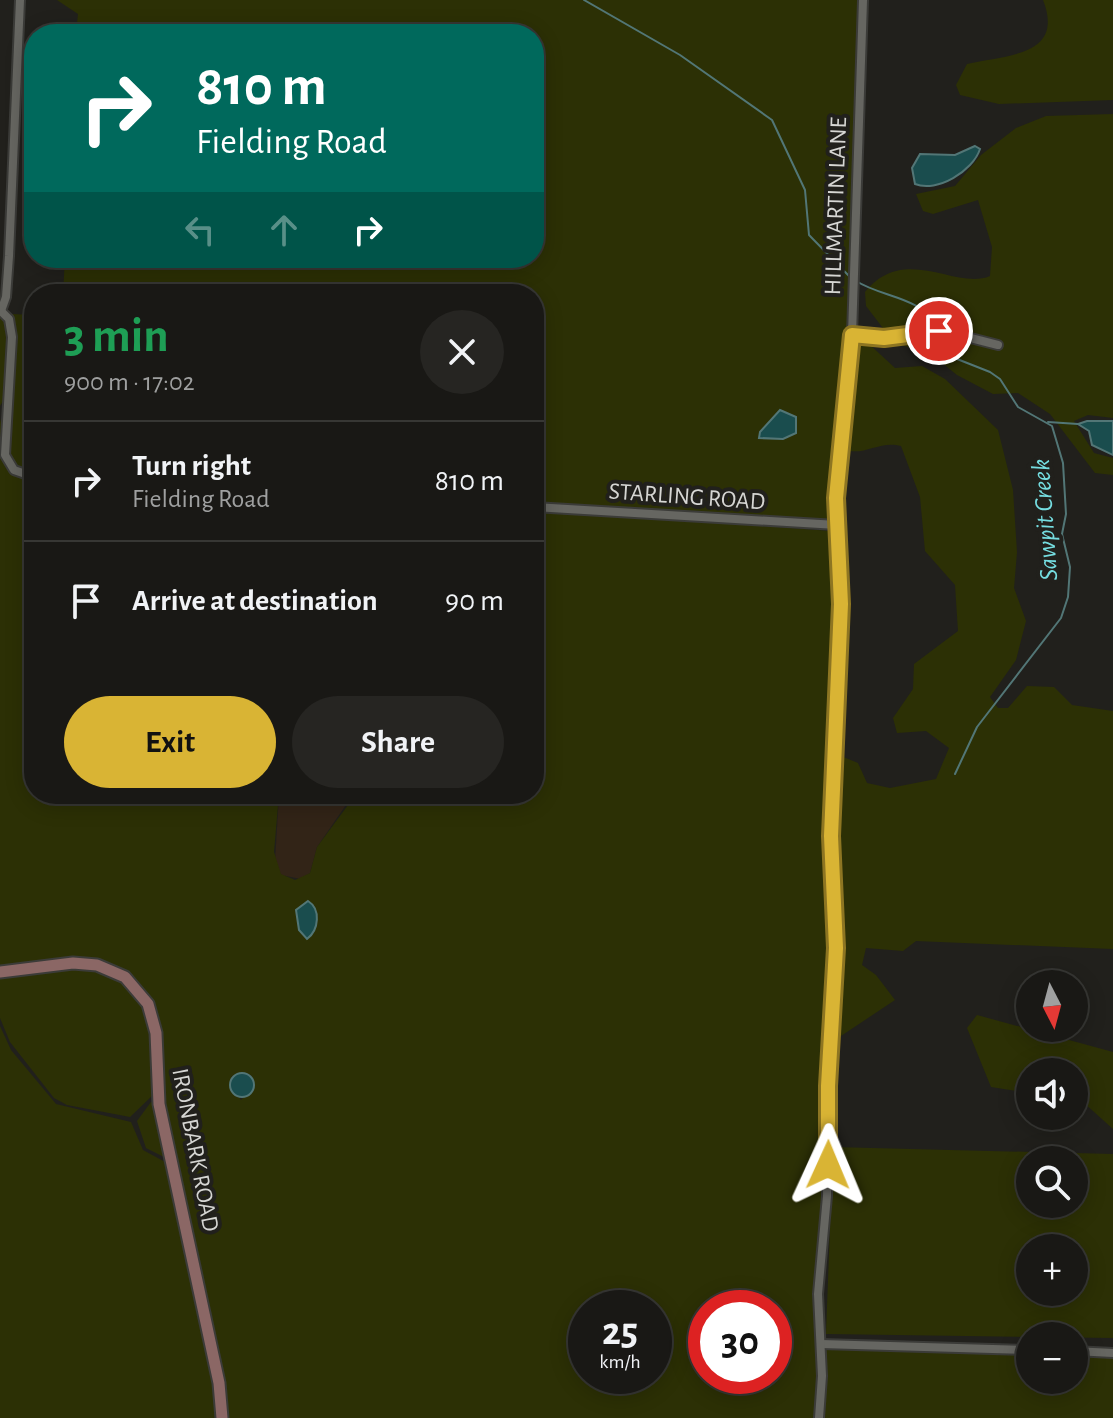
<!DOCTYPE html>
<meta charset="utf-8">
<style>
:root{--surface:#191815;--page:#262522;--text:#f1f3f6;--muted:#9fa0a0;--line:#373734;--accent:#d9b434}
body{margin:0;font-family:"Alegreya Sans",sans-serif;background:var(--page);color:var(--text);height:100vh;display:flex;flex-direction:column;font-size:30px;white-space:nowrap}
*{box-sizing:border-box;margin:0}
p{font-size:26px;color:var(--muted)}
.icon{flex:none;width:44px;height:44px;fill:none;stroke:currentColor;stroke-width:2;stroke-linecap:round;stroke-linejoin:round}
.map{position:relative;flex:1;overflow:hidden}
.side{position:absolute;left:24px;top:284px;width:520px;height:520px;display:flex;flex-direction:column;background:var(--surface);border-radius:32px;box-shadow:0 4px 20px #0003,0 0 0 2px var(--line)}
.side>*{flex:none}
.banner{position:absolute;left:24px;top:24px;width:520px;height:244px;border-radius:32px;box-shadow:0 4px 20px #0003,0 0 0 2px var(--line);background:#00695c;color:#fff;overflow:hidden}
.needle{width:52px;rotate:174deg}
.tools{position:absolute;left:1016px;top:970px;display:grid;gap:16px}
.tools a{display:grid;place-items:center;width:72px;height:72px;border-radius:50%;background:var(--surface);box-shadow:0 4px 20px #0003,0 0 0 2px var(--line);font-size:40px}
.speed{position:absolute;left:568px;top:1290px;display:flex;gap:16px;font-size:40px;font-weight:700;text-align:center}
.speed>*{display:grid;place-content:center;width:104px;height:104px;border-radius:50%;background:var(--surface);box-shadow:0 4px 20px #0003,0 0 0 2px var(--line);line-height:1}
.speed small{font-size:20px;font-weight:400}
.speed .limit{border:12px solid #d22;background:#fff;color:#111}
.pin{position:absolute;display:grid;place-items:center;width:68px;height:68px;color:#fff;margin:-34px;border:4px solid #fff;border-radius:50%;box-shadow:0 2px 8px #0007}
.me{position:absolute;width:88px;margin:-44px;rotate:1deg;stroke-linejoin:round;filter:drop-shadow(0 0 6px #0008)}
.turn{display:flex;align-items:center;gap:28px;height:168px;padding:0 40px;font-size:36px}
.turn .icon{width:104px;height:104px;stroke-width:2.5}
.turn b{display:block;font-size:56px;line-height:68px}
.lanes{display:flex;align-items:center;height:76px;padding:0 40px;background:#0003;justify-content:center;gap:40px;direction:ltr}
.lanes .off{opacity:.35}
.round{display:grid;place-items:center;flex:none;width:84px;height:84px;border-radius:42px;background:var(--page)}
.headline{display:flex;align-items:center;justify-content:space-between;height:136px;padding:0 40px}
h1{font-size:48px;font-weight:600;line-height:60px;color:#1e9e55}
.cta{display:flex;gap:16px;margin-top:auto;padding:16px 40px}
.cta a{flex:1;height:92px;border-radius:48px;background:var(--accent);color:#111;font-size:32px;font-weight:600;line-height:92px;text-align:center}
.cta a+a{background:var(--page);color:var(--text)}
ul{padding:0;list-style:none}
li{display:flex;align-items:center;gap:24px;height:120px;padding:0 40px;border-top:2px solid var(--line)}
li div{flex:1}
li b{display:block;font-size:30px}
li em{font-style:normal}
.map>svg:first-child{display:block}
.industrial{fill:#322417}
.green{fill:#2c3005;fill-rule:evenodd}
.water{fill:#1a4d4e;stroke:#527676;stroke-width:2}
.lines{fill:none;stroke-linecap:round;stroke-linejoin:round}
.stream{stroke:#527676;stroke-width:2}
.street-casing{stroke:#3b3b38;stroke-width:12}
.secondary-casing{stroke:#3b3b38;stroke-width:15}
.street{stroke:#666661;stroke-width:8}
.secondary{stroke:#8b6765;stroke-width:11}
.route-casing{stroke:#8d7522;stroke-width:20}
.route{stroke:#d9b434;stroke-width:14}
.labels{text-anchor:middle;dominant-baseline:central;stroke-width:8;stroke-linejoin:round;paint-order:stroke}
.street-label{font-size:24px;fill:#d6d6d3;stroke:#21201c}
.water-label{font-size:26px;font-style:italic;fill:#75dde0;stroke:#21201c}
</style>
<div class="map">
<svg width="1113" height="1418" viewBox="0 0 1113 1418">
<rect width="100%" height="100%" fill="#21201c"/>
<!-- industrial -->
<polygon class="industrial" points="279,794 342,794 350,799 317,847 310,873 301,879 281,875 275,862"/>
<!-- green -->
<g class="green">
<path d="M 57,0 L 861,0 L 849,340 L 832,518 L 828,521 L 534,504 L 534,294 L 63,294 L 65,258 L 534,258 L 534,34 L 67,34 L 65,22 L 77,23 L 78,14 ZM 780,410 L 796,417 L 794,435 L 776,439 L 759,438 Z"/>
<path d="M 1043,0 L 1113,0 L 1113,100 L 999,104 L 960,95 L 956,85 L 967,64 C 1007,55 1065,56 1043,0 Z"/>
<path d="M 1113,114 L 1113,418 L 1088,415 L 1074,421 L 1094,453 L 1113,458 L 1113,475 L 1095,473 L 1050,414 L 1018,393 L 993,394 L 957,375 L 931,354 L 894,343 L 892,340 L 936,329 L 889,336 L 866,306 L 865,292 C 905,243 956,291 990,276 L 992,247 L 978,200 L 933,214 L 923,211 L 916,194 L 955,186 L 981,155 L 1016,128 L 1046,116 Z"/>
<path d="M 0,314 L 5,318 C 9,338 12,389 0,406 Z"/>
<polygon points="11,314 34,315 34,474 17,468 9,456 16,347"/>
<path d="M 855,341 L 868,343 L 895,368 L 922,366 L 945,379 L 998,430 L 1013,490 L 1017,552 L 1014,588 L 1026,621 L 1016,660 L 990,697 L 998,708 L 1008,708 L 1027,686 L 1054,687 L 1072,705 L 1113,711 L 1113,949 L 916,941 L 903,951 L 866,948 L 862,965 L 876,975 L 895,1000 L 835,1040 C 840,945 836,851 841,756 L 858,763 L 867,783 L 890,788 L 936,779 L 949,748 L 926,731 L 897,733 L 893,718 L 913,689 L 914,664 L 958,631 L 955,585 L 925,551 L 920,497 L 901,446 C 880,440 865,456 845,450 Z"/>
<path d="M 0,419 C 10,448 0,474 34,479 L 34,794 L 279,794 L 274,852 L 281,874 L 295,880 L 310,873 L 317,847 L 348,805 L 349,797 L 342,794 L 534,794 L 534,510 L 831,531 L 838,561 C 835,760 829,960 825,1159 C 825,1193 818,1227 816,1261 C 813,1314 821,1365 816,1418 L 226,1418 L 163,1107 L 159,1027 L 151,1000 L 127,973 L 100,961 L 0,968 ZM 247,1074 L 252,1076 L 252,1088 L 241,1100 L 230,1085 L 232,1076 ZM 586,1308 L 654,1308 L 654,1376 L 586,1376 ZM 706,1308 L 774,1308 L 774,1376 L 706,1376 Z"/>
<path d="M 88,967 C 164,996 148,1025 154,1094 L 130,1117 L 67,1105 L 54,1098 L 10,1042 L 0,1018 L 0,975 Z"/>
<polygon points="977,1015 1113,1052 1113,1129 1083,1102 1074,1100 1074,1072 1030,1072 1030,1093 991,1087 967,1028"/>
<polygon points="0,1026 11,1050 56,1104 131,1122 143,1150 167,1163 213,1370 215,1418 0,1418"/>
<polygon points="151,1102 155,1102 164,1157 146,1148 137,1121"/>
<path d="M 833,1147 L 1113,1154 L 1113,1338 L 826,1334 ZM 1030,1160 L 1074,1160 L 1074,1204 L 1030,1204 ZM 1030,1248 L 1074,1248 L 1074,1292 L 1030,1292 Z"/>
<polygon points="826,1349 1030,1355 1030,1380 1074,1380 1074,1356 1113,1357 1113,1418 825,1418"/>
</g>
<!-- water -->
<g class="water">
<path d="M 975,146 L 980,149 C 973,171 937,193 915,184 L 912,168 L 920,154 L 955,155 Z"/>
<polygon points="780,410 796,417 796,433 783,439 759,438 760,432"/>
<polygon points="1087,421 1113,421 1113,455 1092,445 1089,431 1078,424"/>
<path d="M 308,901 C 321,909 319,930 307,939 L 299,930 L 296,910 Z"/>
<circle cx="242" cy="1085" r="12"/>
</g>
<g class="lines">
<!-- stream -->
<g class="stream">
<polyline points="584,0 680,55 772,120 805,190 809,235 849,276"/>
<path d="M 856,281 C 883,298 920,296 936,326"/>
<polyline points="939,337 952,357 990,372 1000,379 1018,407 1052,426 1063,463 1066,514 1062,534 1070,567 1068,597 1061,618 977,727 955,774"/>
<polyline points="1048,422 1078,424"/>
</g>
<defs>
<g id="street">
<polyline points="1,311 6,297 9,256 20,0"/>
<polyline points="1,311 9,319 12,337 5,455 14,470 34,477"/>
<polyline points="852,335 884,338 947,332 998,345"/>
<polyline points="534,507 837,525"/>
<polyline points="821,1344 1030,1350"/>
<polyline points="1074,1351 1113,1353"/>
<polyline points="819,1418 822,1376 818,1294 827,1196 828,1086 836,948 831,842 841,587 836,505 852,335 863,0"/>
</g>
<polyline id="secondary" points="0,972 73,963 97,965 125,977 148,1004 156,1033 159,1104 219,1383 222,1418"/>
</defs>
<!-- street casing -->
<use href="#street" class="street-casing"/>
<!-- secondary casing -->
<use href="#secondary" class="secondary-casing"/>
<!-- street -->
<use href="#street" class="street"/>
<!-- secondary -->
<use href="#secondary" class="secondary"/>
</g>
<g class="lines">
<defs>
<polyline id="route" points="828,1165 828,1086 836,948 831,836 841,604 836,498 852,335 884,338 939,331"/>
</defs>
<!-- route casing -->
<use href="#route" class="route-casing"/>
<!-- route -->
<use href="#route" class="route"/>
</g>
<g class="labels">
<!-- street labels -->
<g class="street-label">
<text transform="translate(836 206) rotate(-88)">HILLMARTIN LANE</text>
<text transform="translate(687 497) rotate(4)">STARLING ROAD</text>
<text transform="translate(195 1150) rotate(79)">IRONBARK ROAD</text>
</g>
<!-- water labels -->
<g class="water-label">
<text transform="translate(1045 520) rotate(-94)">Sawpit Creek</text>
</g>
</g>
</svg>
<div class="tools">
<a><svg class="needle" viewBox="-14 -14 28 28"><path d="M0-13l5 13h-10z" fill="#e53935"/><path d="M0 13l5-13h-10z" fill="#9fa0a0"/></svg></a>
<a><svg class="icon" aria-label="sound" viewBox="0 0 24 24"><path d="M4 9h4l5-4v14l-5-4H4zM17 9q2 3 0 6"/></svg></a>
<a><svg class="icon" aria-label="search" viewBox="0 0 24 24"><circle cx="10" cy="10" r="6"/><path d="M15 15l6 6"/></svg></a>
<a>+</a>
<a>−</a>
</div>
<div class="speed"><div>25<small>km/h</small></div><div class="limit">30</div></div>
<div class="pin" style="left:939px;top:331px;background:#d93025"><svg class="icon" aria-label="arrive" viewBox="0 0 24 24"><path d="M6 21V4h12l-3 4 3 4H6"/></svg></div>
<svg class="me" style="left:828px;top:1165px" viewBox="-20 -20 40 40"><path d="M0-17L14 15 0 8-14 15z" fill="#d9b434" stroke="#fff" stroke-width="4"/></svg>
<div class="banner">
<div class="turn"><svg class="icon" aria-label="right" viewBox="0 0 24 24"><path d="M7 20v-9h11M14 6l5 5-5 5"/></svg><div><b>810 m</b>Fielding Road</div></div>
<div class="lanes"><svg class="icon off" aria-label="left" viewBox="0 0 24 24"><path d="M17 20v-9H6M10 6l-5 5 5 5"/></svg><svg class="icon off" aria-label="ahead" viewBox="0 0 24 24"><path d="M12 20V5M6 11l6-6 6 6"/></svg><svg class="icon" aria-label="right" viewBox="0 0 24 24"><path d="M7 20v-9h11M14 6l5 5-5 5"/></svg></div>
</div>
<section class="side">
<div class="headline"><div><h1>3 min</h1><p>900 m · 17:02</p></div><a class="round"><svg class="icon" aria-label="close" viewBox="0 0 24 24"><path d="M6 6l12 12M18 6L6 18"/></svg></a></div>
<ul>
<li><svg class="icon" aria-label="right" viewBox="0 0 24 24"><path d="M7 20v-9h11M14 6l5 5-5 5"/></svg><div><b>Turn right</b><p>Fielding Road</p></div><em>810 m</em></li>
<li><svg class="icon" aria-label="arrive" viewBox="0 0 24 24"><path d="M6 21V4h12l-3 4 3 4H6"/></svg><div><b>Arrive at destination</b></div><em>90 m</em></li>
</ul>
<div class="cta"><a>Exit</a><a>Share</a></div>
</section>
</div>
